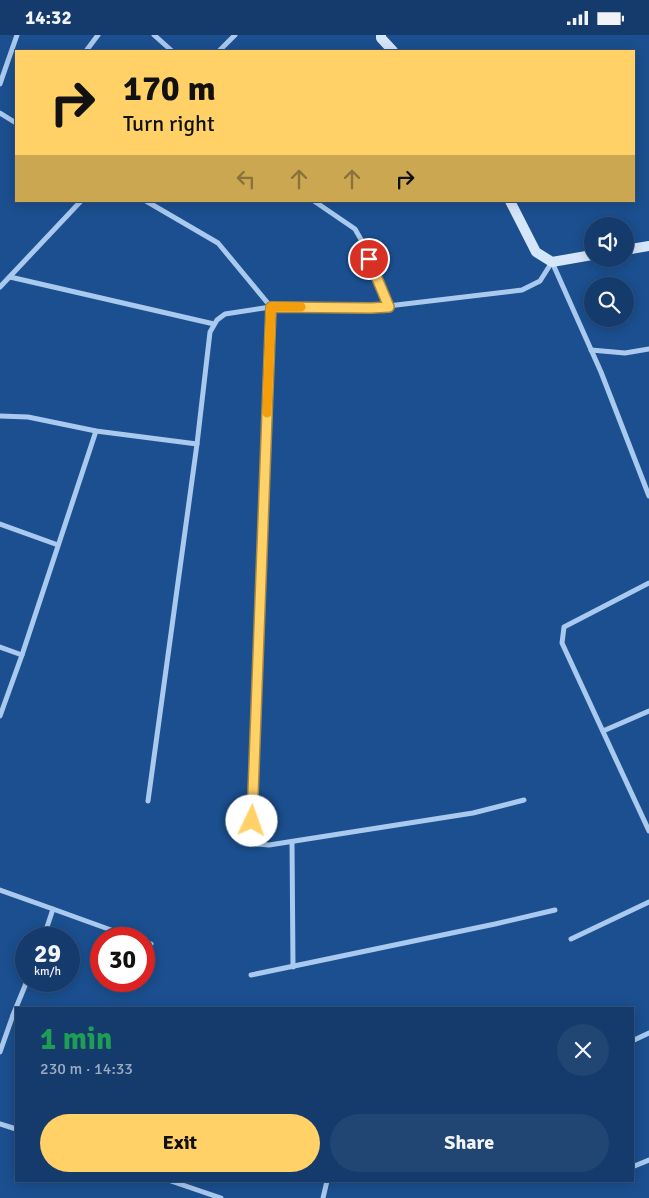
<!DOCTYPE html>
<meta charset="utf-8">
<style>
:root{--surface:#143b6b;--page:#214673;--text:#f1f3f6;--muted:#9dadc1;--line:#33557e;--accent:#ffd166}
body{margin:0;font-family:Signika,sans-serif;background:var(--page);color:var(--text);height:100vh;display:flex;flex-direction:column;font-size:19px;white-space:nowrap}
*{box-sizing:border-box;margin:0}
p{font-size:16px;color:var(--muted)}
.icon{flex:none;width:28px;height:28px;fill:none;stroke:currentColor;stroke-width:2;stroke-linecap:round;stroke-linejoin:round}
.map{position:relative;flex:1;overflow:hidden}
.panel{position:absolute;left:15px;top:972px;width:619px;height:175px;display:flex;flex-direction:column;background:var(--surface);border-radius:0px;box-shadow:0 2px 12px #0003,0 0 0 1px var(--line)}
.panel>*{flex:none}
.hud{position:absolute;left:15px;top:15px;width:620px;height:152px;border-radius:0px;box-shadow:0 2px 12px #0003,0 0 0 1px var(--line);background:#ffd166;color:#111;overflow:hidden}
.controls{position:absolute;left:584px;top:182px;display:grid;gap:10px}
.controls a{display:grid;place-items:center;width:50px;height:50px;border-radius:50%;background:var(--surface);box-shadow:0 2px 12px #0003,0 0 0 1px var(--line);font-size:25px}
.speed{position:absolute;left:15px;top:892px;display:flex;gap:10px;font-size:25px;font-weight:700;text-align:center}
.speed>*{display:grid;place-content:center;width:65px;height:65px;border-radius:50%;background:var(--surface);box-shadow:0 2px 12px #0003,0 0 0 1px var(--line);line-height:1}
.speed small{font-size:12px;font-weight:400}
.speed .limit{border:8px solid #d22;background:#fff;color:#111}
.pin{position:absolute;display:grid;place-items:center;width:42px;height:42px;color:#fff;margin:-21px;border:2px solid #fff;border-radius:50%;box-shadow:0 1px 5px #0007}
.me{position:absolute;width:55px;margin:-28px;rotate:3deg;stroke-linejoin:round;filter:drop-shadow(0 0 4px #0008)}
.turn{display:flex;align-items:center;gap:18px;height:105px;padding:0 25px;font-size:22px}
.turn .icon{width:65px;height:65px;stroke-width:2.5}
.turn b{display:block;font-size:35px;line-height:42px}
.lanes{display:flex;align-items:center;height:48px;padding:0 25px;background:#0003;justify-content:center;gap:25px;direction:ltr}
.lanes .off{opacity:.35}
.round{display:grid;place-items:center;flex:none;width:52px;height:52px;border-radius:26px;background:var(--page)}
.summary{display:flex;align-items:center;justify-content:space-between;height:85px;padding:0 25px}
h1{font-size:30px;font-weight:800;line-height:38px;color:#1e9e55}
.action{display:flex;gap:10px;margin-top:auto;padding:10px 25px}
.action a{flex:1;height:58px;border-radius:30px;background:var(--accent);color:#111;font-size:20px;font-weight:800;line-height:58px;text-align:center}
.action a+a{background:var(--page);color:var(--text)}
.status{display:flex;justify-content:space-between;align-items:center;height:35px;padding:0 25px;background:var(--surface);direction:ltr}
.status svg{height:14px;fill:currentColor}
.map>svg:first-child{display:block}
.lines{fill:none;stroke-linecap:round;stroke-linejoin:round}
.street{stroke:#a9c9ee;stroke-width:5}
.secondary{stroke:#d6e6fa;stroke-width:10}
.route-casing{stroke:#a68842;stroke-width:12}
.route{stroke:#ffd166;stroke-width:9}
.slow{stroke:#f59e0b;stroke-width:9}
</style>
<div class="status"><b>14:32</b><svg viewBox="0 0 49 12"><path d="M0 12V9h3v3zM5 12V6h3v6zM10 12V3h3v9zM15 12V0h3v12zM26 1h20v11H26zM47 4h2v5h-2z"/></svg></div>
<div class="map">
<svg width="649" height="1163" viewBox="0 0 649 1163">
<rect width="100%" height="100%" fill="#1b4f8f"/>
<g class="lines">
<!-- street -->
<g class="street">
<polyline points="154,0 172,16"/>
<polyline points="86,16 98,0"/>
<polyline points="219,16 235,0"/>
<polyline points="0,49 17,0"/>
<polyline points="0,78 16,88"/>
<polyline points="146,166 218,208 271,272 251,804 257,809 269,810 473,778 524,765"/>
<polyline points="314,166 355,194 363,208 389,271"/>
<polyline points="552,227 601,337 649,461"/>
<polyline points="10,242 214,289"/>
<polyline points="0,252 81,166"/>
<polyline points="591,315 625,318 649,314"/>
<polyline points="0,381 28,382 96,396 197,409 210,297 217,285 225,279 271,272 371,273 522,255 540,246 552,227"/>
<polyline points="0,489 58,510"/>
<polyline points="649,548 564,592 562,608 649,796"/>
<polyline points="0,612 22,620"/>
<polyline points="0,681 22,620 96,396"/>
<polyline points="603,696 649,676"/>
<polyline points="148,766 197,409"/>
<polyline points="292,807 293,932"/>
<polyline points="0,855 53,874 43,904"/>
<polyline points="53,874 136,904"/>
<polyline points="571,904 649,867"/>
<polyline points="144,906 151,909"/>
<polyline points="251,940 495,889 555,875"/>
<polyline points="16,981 13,980 27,946"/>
<polyline points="632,1006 649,998"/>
<polyline points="0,1017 13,980"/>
<polyline points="0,1089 16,1094"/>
<polyline points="632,1132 649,1125"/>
<polyline points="171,1146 221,1163"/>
<polyline points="323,1163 327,1146"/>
</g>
<!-- secondary -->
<g class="secondary">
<polyline points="381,0 381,3 393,16"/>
<polyline points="510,166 536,217 552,227 592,220"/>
<polyline points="625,215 649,211"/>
</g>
</g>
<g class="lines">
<defs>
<polyline id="route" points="252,786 271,272 371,273 389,272 369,224"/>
</defs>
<!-- route casing -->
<use href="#route" class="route-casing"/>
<!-- route -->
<use href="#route" class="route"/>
<!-- slow -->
<polyline class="slow" points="267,378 271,272 301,272"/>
</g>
</svg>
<div class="controls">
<a><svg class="icon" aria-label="sound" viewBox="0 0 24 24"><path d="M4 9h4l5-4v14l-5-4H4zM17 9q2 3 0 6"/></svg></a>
<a><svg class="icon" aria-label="search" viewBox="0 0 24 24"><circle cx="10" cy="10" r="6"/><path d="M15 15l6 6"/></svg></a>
</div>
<div class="speed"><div>29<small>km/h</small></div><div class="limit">30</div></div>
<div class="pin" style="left:369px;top:224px;background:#d93025"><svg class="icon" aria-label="arrive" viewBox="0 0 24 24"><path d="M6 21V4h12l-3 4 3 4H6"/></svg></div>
<svg class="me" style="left:252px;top:786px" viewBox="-20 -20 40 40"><circle r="19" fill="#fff"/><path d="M0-13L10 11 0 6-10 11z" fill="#ffd166"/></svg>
<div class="hud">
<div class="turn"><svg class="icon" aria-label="right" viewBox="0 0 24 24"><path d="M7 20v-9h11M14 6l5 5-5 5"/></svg><div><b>170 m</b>Turn right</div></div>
<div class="lanes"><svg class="icon off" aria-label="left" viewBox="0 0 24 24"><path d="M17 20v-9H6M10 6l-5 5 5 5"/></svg><svg class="icon off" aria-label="ahead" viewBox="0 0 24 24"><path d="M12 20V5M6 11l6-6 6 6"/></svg><svg class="icon off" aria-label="ahead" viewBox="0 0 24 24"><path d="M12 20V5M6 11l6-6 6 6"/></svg><svg class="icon" aria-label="right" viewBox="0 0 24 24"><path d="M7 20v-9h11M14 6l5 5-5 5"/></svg></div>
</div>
<section class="panel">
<div class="summary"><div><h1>1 min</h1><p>230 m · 14:33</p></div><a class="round"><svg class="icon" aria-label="close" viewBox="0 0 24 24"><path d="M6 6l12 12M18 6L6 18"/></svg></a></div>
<div class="action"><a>Exit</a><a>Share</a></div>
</section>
</div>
